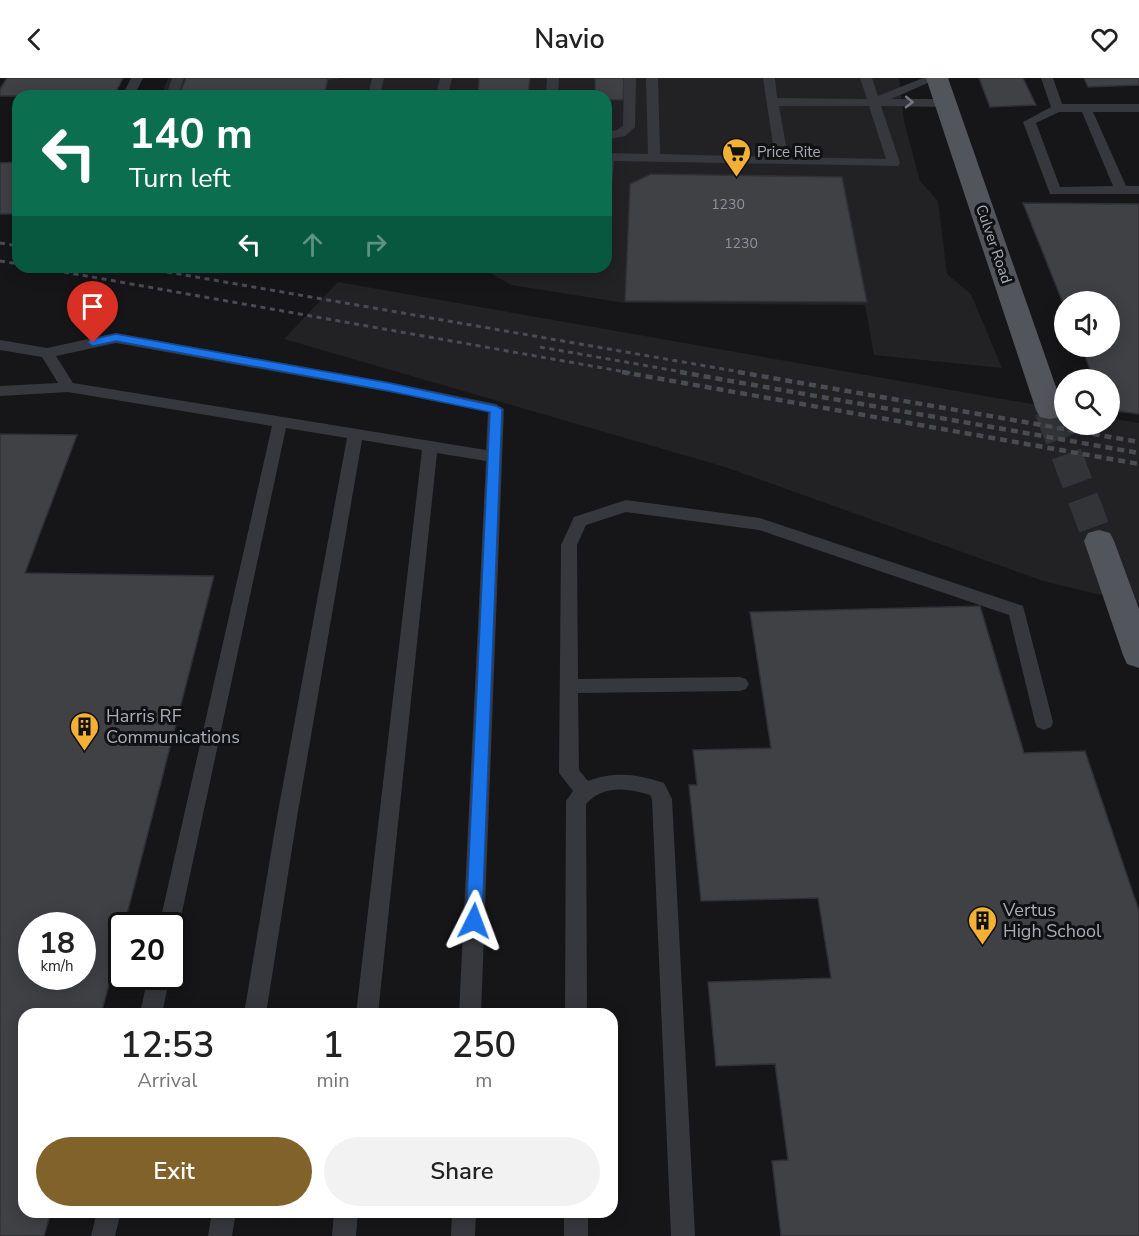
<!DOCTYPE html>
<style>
:root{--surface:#fff;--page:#f2f2f2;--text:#222;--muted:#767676;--accent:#80622a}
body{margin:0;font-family:"Nunito Sans",sans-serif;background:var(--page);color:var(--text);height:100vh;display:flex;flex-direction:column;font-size:22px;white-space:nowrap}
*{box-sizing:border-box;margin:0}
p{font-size:20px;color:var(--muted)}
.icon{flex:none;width:33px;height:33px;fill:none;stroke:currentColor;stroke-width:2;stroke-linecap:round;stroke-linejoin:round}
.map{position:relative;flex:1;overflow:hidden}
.details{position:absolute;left:18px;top:930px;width:600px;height:210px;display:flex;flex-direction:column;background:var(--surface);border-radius:18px;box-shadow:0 3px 15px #0003}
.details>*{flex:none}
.banner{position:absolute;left:12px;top:12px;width:600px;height:183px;border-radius:18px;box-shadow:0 3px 15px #0003;background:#0b6e4f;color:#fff;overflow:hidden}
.tools{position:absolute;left:1054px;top:213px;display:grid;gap:12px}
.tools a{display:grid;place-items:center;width:66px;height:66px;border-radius:50%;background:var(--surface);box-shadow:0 3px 15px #0003;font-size:30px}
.speed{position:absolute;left:18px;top:834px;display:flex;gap:12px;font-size:30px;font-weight:700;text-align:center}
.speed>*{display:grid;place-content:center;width:78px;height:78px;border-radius:50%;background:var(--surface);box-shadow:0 3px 15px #0003;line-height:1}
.speed small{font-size:15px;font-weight:400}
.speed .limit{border:3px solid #111;border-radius:9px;background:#fff;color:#111}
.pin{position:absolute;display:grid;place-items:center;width:51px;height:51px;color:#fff;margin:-62px -26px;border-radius:50% 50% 50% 0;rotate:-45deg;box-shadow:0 0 6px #0007}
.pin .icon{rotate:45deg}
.me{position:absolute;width:66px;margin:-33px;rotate:3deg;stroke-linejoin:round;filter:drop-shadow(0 0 4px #0008)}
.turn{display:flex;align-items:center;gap:21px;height:126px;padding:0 18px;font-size:27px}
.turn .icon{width:78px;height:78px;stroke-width:2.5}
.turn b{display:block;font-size:42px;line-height:51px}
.lanes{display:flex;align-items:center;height:57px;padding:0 18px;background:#0003;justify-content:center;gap:30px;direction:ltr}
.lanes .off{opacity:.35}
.eta{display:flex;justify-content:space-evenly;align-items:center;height:102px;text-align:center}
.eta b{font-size:36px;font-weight:600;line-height:42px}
.action{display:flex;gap:12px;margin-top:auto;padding:12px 18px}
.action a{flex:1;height:69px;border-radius:36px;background:var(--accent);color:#fff;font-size:24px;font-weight:600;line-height:69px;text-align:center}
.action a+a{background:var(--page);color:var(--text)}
header{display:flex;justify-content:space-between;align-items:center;height:78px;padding:0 18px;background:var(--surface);font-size:27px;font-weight:600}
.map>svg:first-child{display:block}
.built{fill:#222225}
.building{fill:#404145;stroke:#303034;stroke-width:1.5;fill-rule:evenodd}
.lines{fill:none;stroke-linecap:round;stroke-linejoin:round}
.primary-tunnel{stroke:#333438;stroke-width:31;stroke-dasharray:31 16;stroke-linecap:butt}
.lane{fill:#37383d;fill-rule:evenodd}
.primary{fill:#53555c;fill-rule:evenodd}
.rail-far1{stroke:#4a4c52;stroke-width:3;stroke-dasharray:5 4.5;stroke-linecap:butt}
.rail{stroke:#4a4c52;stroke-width:4.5;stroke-dasharray:7 5;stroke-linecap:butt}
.oneway{stroke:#757881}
.route{fill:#1a73e8;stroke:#114b97;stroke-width:1.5}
.labels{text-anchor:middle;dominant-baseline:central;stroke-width:6;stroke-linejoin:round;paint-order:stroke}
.far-number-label{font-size:14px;fill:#8e929b}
.far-poi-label{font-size:15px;fill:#a8adb8;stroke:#111113;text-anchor:start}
.far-street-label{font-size:15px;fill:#a8adb8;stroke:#111113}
.poi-label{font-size:18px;fill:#a8adb8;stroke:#111113;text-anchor:start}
</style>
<header><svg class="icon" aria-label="back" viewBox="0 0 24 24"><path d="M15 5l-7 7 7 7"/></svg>Navio<svg class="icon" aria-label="heart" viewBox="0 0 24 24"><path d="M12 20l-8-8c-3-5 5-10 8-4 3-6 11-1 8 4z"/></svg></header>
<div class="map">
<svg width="1139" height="1158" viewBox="0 0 1139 1158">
<rect width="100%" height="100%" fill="#161618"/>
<!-- built -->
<g class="built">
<polygon points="168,0 899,0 904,43 920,103 938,123 947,196 971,216 1002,290 874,277 865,227 625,225 511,207 480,189 606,189 606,18 161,18"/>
<polygon points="338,204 1065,332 1065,346 1110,346 1110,340 1139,345 1139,526 1043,503 725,389 284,261"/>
</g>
<!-- building -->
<g class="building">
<polygon points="7,0 123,0 114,18 0,18 0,11"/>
<polygon points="186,0 339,0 328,1 324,18 224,18 225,16 180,15"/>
<polygon points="479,0 530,0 528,18 478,18"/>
<polygon points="595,0 624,0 623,22 606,22 606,18 595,18"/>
<polygon points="979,0 1023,0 1036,27 990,29"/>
<polygon points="1084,0 1139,0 1139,7 1088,9"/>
<polygon points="18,84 18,136 0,136 0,85"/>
<polygon points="651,96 842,99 867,224 625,223 630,106"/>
<polygon points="1023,125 1139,126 1139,336 1110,332 1110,302 1094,302 1081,268 1110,268 1110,224 1065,224 1065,230"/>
<path d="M 0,356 L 77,357 L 25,495 L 214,498 L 124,848 L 122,848 L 122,858 L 101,936 L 24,936 L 24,1134 L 51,1134 L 44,1158 L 0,1158 ZM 32,848 L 82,848 L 82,898 L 32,898 Z"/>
<polygon points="980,528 1024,675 1085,673 1139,833 1139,1158 781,1158 772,1083 788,1082 775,986 716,988 708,904 831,900 818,820 701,823 689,707 697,707 693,672 771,670 750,534"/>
</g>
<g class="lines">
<!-- primary-tunnel -->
<polyline class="primary-tunnel" points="1050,332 1099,463"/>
<!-- lane -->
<g class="lane">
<polygon points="131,0 143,0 134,18 122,18"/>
<polygon points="172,0 184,0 178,18 166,18"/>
<polygon points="372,0 384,0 380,18 368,18"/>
<polygon points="440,0 452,0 448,18 436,18"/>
<polygon points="547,0 559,0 558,18 546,18"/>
<polygon points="624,0 636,0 635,49 625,58 606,62 606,54 617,52 623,48"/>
<path d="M 646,0 L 658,0 L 660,76 L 775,79 L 763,0 L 775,0 L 777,20 L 867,21 L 860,0 L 872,0 L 878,18 L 923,0 L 939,0 L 891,21 L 946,21 L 952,25 L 946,29 L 881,28 L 900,85 L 898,88 L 614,83 L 612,108 L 606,112 L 606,75 L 648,76 ZM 779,28 L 869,28 L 886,81 L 788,79 Z"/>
<path d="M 1041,0 L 1053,0 L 1062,26 L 1139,26 L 1139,34 L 1093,34 L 1126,108 L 1139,108 L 1139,116 L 1050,116 L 1023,44 L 1051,29 ZM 1059,34 L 1082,34 L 1113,108 L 1060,109 L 1036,45 Z"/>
<path d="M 116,255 L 389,304 L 496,326 L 504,331 L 481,936 L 459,936 L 486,383 L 437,375 L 378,936 L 356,936 L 422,372 L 362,362 L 297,739 L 266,936 L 244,936 L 277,739 L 347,360 L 286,350 L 179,848 L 176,855 L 172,856 L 172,848 L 159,848 L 272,348 L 68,314 L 0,318 L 0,308 L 58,305 L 42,279 L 0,272 L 0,262 L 47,270 ZM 116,265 L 389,314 L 488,334 L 486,372 L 73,305 L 56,278 Z"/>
<path d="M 626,422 L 760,440 L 1023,528 L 1053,644 L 1051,649 L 1044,652 L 1037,649 L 1035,644 L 1009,537 L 759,452 L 626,434 L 586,447 L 577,467 L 578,601 L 740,599 L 746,601 L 749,606 L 746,611 L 740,613 L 578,615 L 579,692 L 588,703 C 615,693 637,696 664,705 L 672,721 L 695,1158 L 671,1158 L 652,721 L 650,717 C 627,710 603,707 586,726 L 587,936 L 565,936 L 566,723 L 573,713 L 559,695 L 561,467 L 574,439 Z"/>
<polygon points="148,898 170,898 162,936 140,936"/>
<polygon points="97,1134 121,1134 115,1158 91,1158"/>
<polygon points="212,1134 236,1134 232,1158 208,1158"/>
<polygon points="334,1134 358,1134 356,1158 332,1158"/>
<polygon points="452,1134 476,1134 475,1158 451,1158"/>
<rect x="564" y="1134" width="24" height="24"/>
</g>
<!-- primary -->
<g class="primary">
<polygon points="926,0 948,0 1064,332 1060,339 1050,341 1040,339 1036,332"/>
<polygon points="1099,452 1110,455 1114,463 1139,531 1139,590 1127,586 1123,577 1084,463 1088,455"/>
</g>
<!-- rail-far1 -->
<g class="rail-far1">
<polyline points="0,165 18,168"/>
<polyline points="0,183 18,186"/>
<polyline points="36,189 631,295"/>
<polyline points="139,189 746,295"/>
<polyline points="540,269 688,295"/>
</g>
<!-- rail -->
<g class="rail">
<polyline points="622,294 1139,386"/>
<polyline points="680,294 1139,375"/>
<polyline points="738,294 1139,364"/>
</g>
</g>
<!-- one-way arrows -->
<defs><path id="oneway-chevron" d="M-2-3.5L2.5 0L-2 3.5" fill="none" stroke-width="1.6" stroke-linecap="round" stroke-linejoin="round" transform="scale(1.5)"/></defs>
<use class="oneway" href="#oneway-chevron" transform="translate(909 24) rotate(1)"/>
<!-- route -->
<polygon class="route" points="116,256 389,305 496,328 502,331 482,843 480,848 474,850 469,848 466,843 490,334 389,313 116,263 93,268 88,265 89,262"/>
<!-- icons -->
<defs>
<symbol id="supermarket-pin" viewBox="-11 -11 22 30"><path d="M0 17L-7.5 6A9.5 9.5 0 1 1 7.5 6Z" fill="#f2b134" stroke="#111113"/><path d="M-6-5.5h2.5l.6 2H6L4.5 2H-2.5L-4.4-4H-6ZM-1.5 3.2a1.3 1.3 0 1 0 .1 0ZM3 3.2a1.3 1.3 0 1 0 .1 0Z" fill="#111"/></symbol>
<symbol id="building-pin" viewBox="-11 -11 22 30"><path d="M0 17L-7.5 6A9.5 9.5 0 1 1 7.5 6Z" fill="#f2b134" stroke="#111113"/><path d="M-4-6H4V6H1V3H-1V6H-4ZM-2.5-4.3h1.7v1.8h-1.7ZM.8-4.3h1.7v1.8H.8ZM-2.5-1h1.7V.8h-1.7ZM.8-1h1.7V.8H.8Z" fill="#111"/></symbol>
</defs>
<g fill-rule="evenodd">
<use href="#supermarket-pin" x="720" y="58" width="33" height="45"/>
<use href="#building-pin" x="68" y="632" width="33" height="45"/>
<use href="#building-pin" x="966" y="826" width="33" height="45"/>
</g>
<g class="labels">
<!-- far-number labels -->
<g class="far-number-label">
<text x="728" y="126">1230</text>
<text x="741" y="165">1230</text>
</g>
<!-- far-poi labels -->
<g class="far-poi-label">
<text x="757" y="74">Price Rite</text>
</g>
<!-- far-street labels -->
<g class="far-street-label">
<text transform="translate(994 166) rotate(71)">Culver Road</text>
</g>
<!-- poi labels -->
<g class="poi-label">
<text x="106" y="638">Harris RF<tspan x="106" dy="21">Communications</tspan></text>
<text x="1003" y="832">Vertus<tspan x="1003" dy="21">High School</tspan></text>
</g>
</g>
</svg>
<div class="tools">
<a><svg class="icon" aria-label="sound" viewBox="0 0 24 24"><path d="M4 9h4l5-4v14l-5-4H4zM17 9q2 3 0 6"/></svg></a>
<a><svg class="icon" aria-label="search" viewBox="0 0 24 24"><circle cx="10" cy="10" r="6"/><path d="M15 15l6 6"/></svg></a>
</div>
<div class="speed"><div>18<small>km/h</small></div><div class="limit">20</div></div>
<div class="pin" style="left:93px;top:265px;background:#d93025"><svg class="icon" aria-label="arrive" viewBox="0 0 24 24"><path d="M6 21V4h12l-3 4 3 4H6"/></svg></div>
<svg class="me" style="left:474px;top:843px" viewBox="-20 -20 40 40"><path d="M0-17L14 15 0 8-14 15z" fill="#1a73e8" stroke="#fff" stroke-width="4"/></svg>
<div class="banner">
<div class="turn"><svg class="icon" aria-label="left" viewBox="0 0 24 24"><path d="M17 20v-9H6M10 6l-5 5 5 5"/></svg><div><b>140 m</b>Turn left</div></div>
<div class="lanes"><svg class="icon" aria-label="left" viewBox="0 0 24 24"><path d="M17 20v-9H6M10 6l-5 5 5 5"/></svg><svg class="icon off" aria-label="ahead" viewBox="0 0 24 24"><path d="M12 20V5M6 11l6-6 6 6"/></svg><svg class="icon off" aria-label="right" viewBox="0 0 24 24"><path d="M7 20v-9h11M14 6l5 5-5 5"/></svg></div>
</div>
<section class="details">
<div class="eta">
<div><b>12:53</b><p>Arrival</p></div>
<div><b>1</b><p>min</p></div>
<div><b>250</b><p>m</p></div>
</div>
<div class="action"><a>Exit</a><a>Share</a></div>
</section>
</div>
